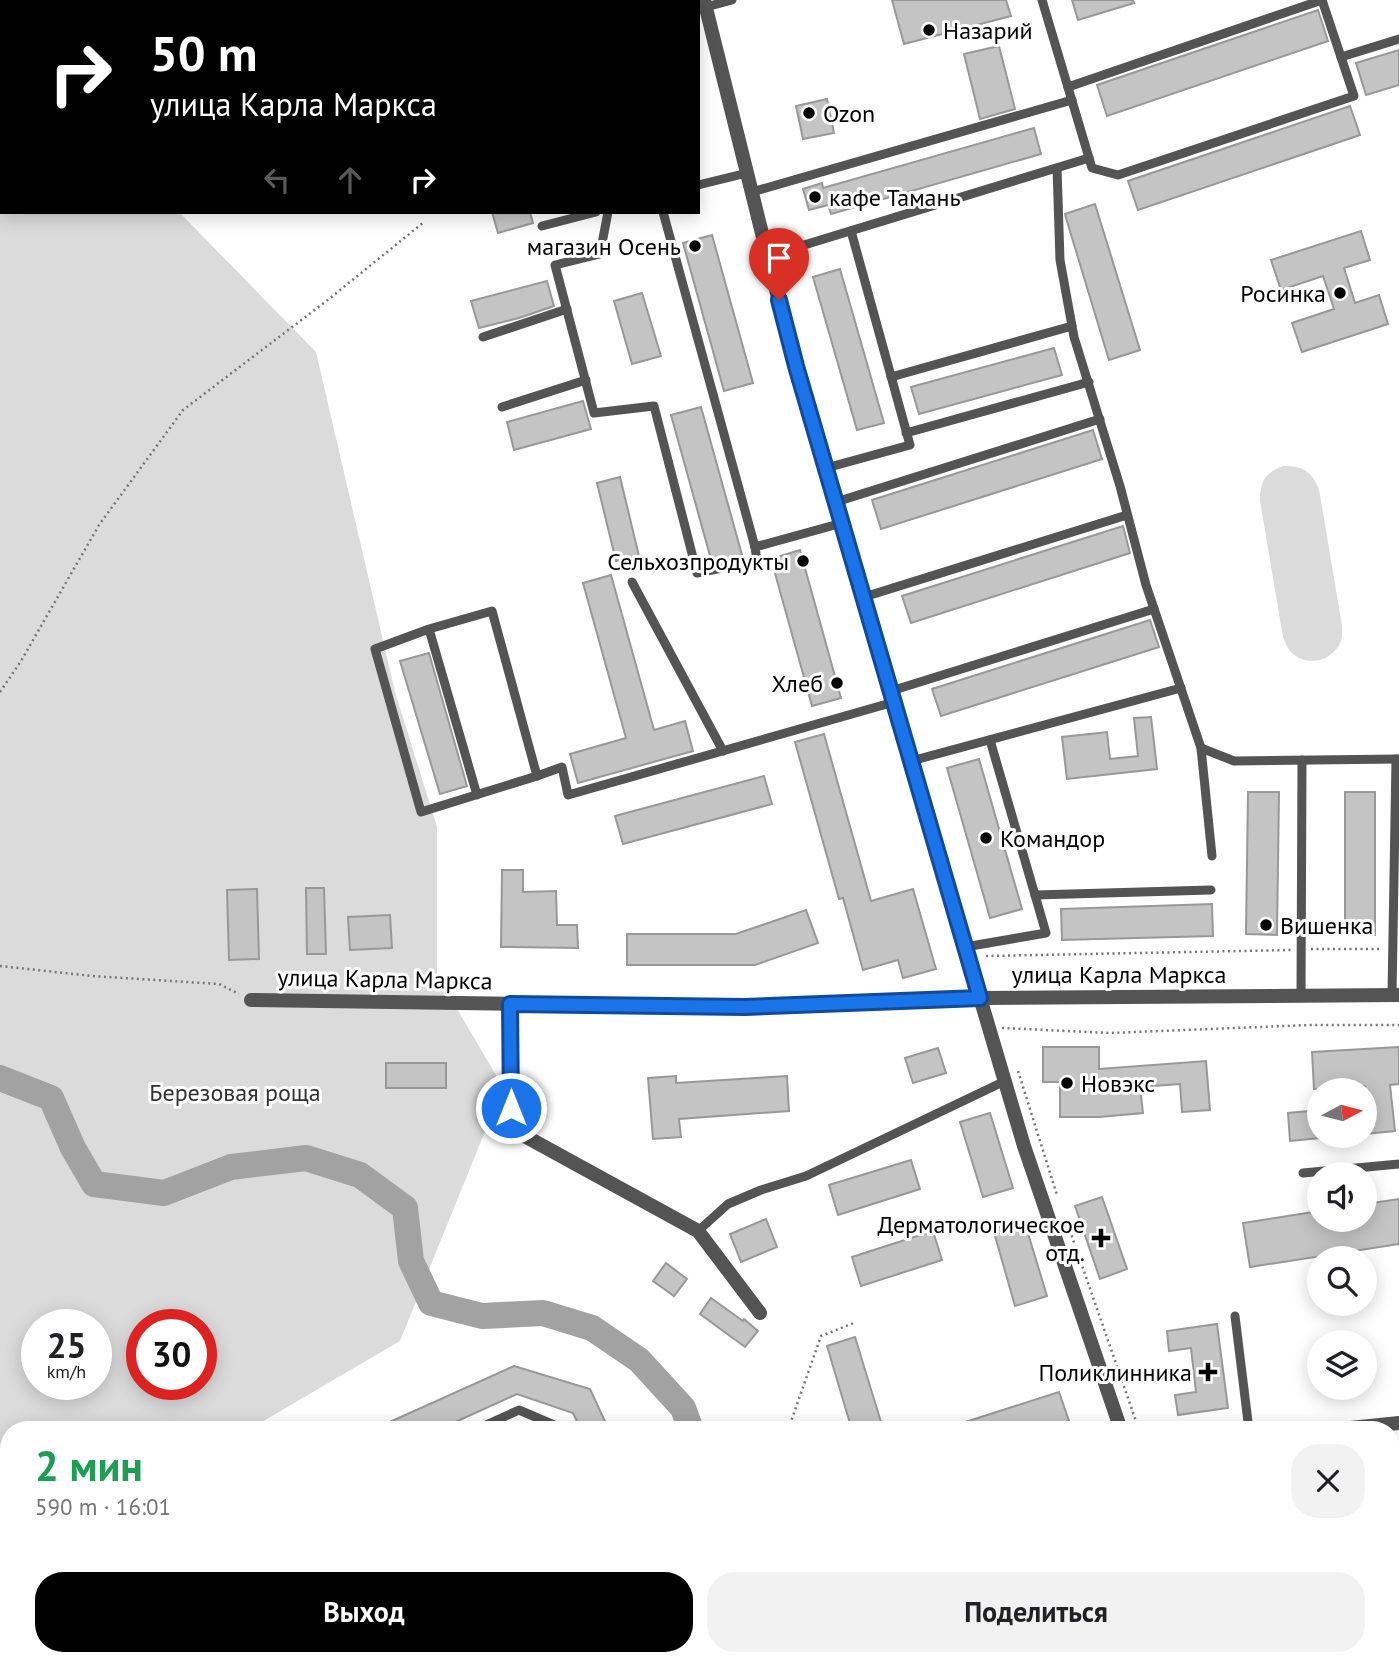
<!DOCTYPE html>
<html lang="ru">
<meta charset="utf-8">
<style>
:root{--surface:#fff;--page:#f2f2f2;--text:#202124;--muted:#757577;--accent:#000}
body{margin:0;font-family:"PT Sans",sans-serif;background:var(--page);color:var(--text);height:100vh;display:flex;flex-direction:column;font-size:26px;white-space:nowrap}
*{box-sizing:border-box;margin:0}
p{font-size:23px;color:var(--muted)}
.icon{flex:none;width:38px;height:38px;fill:none;stroke:currentColor;stroke-width:2;stroke-linecap:round;stroke-linejoin:round}
.map{position:relative;flex:1;overflow:hidden}
.drawer{position:absolute;left:0px;top:1421px;width:1400px;height:245px;display:flex;flex-direction:column;background:var(--surface);border-radius:28px 28px 0 0;box-shadow:0 4px 18px #0003}
.drawer>*{flex:none}
.banner{position:absolute;left:0px;top:0px;width:700px;height:214px;box-shadow:0 4px 18px #0003;background:#000;color:#fff;overflow:hidden}
.needle{width:46px;rotate:83deg}
.tools{position:absolute;left:1307px;top:1078px;display:grid;gap:14px}
.tools a{display:grid;place-items:center;width:70px;height:70px;border-radius:50%;background:var(--surface);box-shadow:0 4px 18px #0003;font-size:35px}
.speed{position:absolute;left:21px;top:1309px;display:flex;gap:14px;font-size:35px;font-weight:700;text-align:center}
.speed>*{display:grid;place-content:center;width:91px;height:91px;border-radius:50%;background:var(--surface);box-shadow:0 4px 18px #0003;line-height:1}
.speed small{font-size:18px;font-weight:400}
.speed .limit{border:10px solid #d22;background:#fff;color:#111}
.pin{position:absolute;display:grid;place-items:center;width:60px;height:60px;color:#fff;margin:-72px -30px;border-radius:50% 50% 50% 0;rotate:-45deg;box-shadow:0 0 7px #0007}
.pin .icon{rotate:45deg}
.me{position:absolute;width:77px;margin:-38px;rotate:0deg;stroke-linejoin:round;filter:drop-shadow(0 0 5px #0008)}
.turn{display:flex;align-items:center;gap:24px;height:147px;padding:0 35px;font-size:32px}
.turn .icon{width:91px;height:91px;stroke-width:2.5}
.turn b{display:block;font-size:49px;line-height:60px}
.lanes{display:flex;align-items:center;height:66px;padding:0 35px;background:#0003;justify-content:center;gap:35px;direction:ltr}
.lanes .off{opacity:.35}
.round{display:grid;place-items:center;flex:none;width:74px;height:74px;border-radius:28px;background:var(--page)}
.summary{display:flex;align-items:center;justify-content:space-between;height:119px;padding:0 35px}
h1{font-size:42px;font-weight:600;line-height:52px;color:#1e9e55}
.primary-button{display:flex;gap:14px;margin-top:auto;padding:14px 35px}
.primary-button a{flex:1;height:80px;border-radius:28px;background:var(--accent);color:#fff;font-size:28px;font-weight:600;line-height:80px;text-align:center}
.primary-button a+a{background:var(--page);color:var(--text)}
.map>svg:first-child{display:block}
.green{fill:#dbdbdb;fill-rule:evenodd}
.lines{fill:none;stroke-linecap:round;stroke-linejoin:round}
.river{stroke:#a2a2a2;stroke-width:26}
.building{fill:#c4c4c4;stroke:#989898;stroke-width:2}
.path{stroke:#767676;stroke-width:2.5;stroke-dasharray:2 3.5;stroke-linecap:butt}
.service{stroke:#545454;stroke-width:9}
.minor{stroke:#545454;stroke-width:14}
.route-casing{stroke:#114b97;stroke-width:18}
.route{stroke:#1a73e8;stroke-width:12}
.poi-dot{fill:#000;stroke:#fff;stroke-width:2.5}
.labels{text-anchor:middle;dominant-baseline:central;stroke-width:6;stroke-linejoin:round;paint-order:stroke}
.poi-label{font-size:24px;fill:#000;stroke:#fff;text-anchor:start}
.street-label{font-size:24px;fill:#000;stroke:#fff}
.park-label{font-size:24px;fill:#323232;stroke:#fff}
</style>
<div class="map">
<svg width="1399" height="1666" viewBox="0 0 1399 1666">
<rect width="100%" height="100%" fill="#fff"/>
<!-- green -->
<g class="green">
<path d="M 0,0 L 101,0 L 102,2 L 2,2 L 2,212 L 179,212 L 316,352 L 395,692 L 437,827 L 437,975 L 503,1087 L 400,1341 L 248,1430 L 9,1430 L 9,1657 L 49,1657 L 49,1666 L 0,1666 ZM 37,1325 L 96,1325 L 96,1384 L 37,1384 ZM 142,1325 L 201,1325 L 201,1384 L 142,1384 Z"/>
<path d="M 1283,466 C 1304,466 1311,471 1319,489 L 1342,626 C 1342,630 1342,634 1342,637 C 1338,657 1313,668 1296,656 C 1289,652 1286,645 1283,637 L 1260,501 C 1260,481 1265,473 1283,466 Z"/>
</g>
<g class="lines">
<!-- river -->
<g class="river">
<polyline points="0,1078 51,1098 73,1148 94,1184 164,1193 231,1167 306,1158 360,1175 405,1208 411,1261 431,1303 482,1316 543,1313 592,1328 639,1360 683,1408 691,1430"/>
<polyline points="740,1657 741,1666"/>
</g>
</g>
<!-- building -->
<g class="building">
<polygon points="892,0 1006,0 1011,16 904,44"/>
<polygon points="1072,0 1133,0 1134,3 1078,20"/>
<polygon points="1318,10 1328,41 1107,116 1097,85"/>
<polygon points="999,46 1015,109 980,119 964,54"/>
<polygon points="1399,50 1399,85 1366,95 1356,63"/>
<polygon points="827,99 834,133 803,139 796,106"/>
<polygon points="1350,106 1360,135 1138,210 1128,181"/>
<polygon points="1034,128 1041,154 831,214 828,205 809,210 803,189 822,183 823,188"/>
<polygon points="1095,204 1140,350 1109,360 1066,218 1065,214"/>
<polygon points="492,212 530,212 533,223 498,233"/>
<polygon points="1361,231 1370,260 1344,268 1355,303 1379,295 1388,324 1302,352 1292,323 1334,309 1323,276 1281,290 1271,260"/>
<polygon points="712,235 753,383 724,391 683,243"/>
<polygon points="840,269 884,423 857,430 813,277"/>
<polygon points="547,281 554,306 519,318 479,328 471,301"/>
<polygon points="642,293 661,356 632,364 614,301"/>
<polygon points="1054,348 1062,375 919,414 911,387"/>
<polygon points="583,401 591,429 514,450 507,422"/>
<polygon points="701,407 742,555 712,563 671,415"/>
<polygon points="1093,430 1102,459 881,529 872,500"/>
<polygon points="620,477 639,556 616,561 597,483"/>
<polygon points="1123,526 1130,553 911,623 902,596"/>
<polygon points="800,550 841,698 812,706 771,559"/>
<polygon points="611,575 654,730 685,721 693,751 578,783 570,754 626,738 583,583"/>
<polygon points="1150,620 1159,647 941,716 932,689"/>
<polygon points="429,653 467,786 440,794 400,661"/>
<polygon points="1151,717 1157,769 1067,779 1062,737 1107,732 1110,759 1138,756 1134,718"/>
<polygon points="824,734 871,901 913,889 936,969 903,978 898,960 863,970 843,898 839,899 795,742"/>
<polygon points="979,759 1022,909 990,918 947,768"/>
<polygon points="764,776 772,804 623,844 615,816"/>
<polygon points="1248,792 1279,792 1277,935 1246,934"/>
<rect x="1345" y="792" width="30" height="143"/>
<polygon points="502,870 523,870 523,892 556,891 557,925 577,925 578,948 501,947"/>
<polygon points="306,888 324,888 326,954 307,954"/>
<polygon points="257,889 259,959 229,960 227,890"/>
<polygon points="1212,904 1213,936 1062,940 1061,909"/>
<polygon points="806,910 818,943 755,965 627,965 627,934 736,934"/>
<polygon points="390,915 392,948 350,950 348,917"/>
<polygon points="1043,1047 1099,1047 1099,1069 1206,1061 1210,1110 1182,1112 1180,1084 1140,1087 1143,1113 1099,1117 1060,1117 1060,1082 1043,1082"/>
<polygon points="1399,1047 1399,1084 1390,1085 1395,1131 1365,1134 1365,1086 1314,1089 1312,1052"/>
<polygon points="938,1048 946,1073 913,1083 905,1058"/>
<rect x="386" y="1063" width="60" height="25"/>
<polygon points="676,1076 676,1083 787,1076 789,1111 679,1119 681,1137 653,1139 648,1078"/>
<polygon points="1320,1110 1320,1138 1290,1141 1288,1113"/>
<polygon points="990,1113 1013,1188 983,1197 960,1122"/>
<polygon points="911,1160 920,1189 838,1215 829,1185"/>
<polygon points="1102,1197 1127,1269 1100,1279 1075,1206"/>
<polygon points="1399,1199 1399,1244 1250,1267 1243,1223 1320,1211 1320,1220 1365,1220 1365,1204"/>
<polygon points="766,1219 777,1247 741,1262 730,1234"/>
<polygon points="1024,1220 1047,1296 1015,1306 993,1229"/>
<polygon points="933,1231 942,1260 861,1286 852,1257"/>
<polygon points="666,1263 687,1279 674,1296 653,1281"/>
<polygon points="711,1298 743,1321 744,1319 758,1331 745,1347 700,1314"/>
<polygon points="1217,1324 1228,1408 1178,1415 1175,1395 1196,1392 1191,1348 1169,1351 1167,1331"/>
<polygon points="855,1337 881,1422 852,1430 827,1346"/>
<polygon points="514,1366 590,1389 609,1430 581,1430 573,1413 517,1394 438,1430 372,1430"/>
<polygon points="1059,1392 1069,1421 1043,1430 951,1430 950,1427"/>
</g>
<g class="lines">
<!-- path -->
<g class="path">
<polyline points="0,692 21,661 99,525 183,410 329,299 424,222"/>
<polyline points="1311,949 1382,949"/>
<polyline points="986,956 1291,950"/>
<polyline points="0,966 92,976 219,984 239,994"/>
<polyline points="1002,1028 1110,1033 1310,1025 1399,1025"/>
<polyline points="1018,1071 1057,1195"/>
<polyline points="1068,1225 1139,1430"/>
<polyline points="788,1430 821,1336 854,1323"/>
<polyline points="1226,1657 1229,1666"/>
</g>
<!-- service -->
<g class="service">
<polyline points="1042,0 1092,168 1118,175 1354,96 1322,0"/>
<polyline points="706,7 732,0"/>
<polyline points="1341,57 1399,39"/>
<polyline points="1068,87 1322,0"/>
<polyline points="1057,168 1060,260 1074,337 1120,486 1146,585 1201,748 1212,856"/>
<polyline points="698,185 747,173"/>
<polyline points="752,192 1072,100"/>
<polyline points="608,212 600,254 555,265 594,413 654,406 697,573 757,561 755,547 842,523"/>
<polyline points="663,212 755,547"/>
<polyline points="542,226 596,212"/>
<polyline points="768,256 1089,158"/>
<polyline points="483,337 567,309"/>
<polyline points="891,377 1072,326"/>
<polyline points="502,407 586,380"/>
<polyline points="906,433 1089,382"/>
<polyline points="826,468 910,445 851,231"/>
<polyline points="836,502 1100,419"/>
<polyline points="632,582 723,751"/>
<polyline points="864,597 1127,515"/>
<polyline points="429,629 375,649 421,812 537,776 492,611 429,629 477,795"/>
<polyline points="891,691 1154,609"/>
<polyline points="1201,748 1234,761 1399,759"/>
<polyline points="911,761 1181,688"/>
<polyline points="537,776 562,767 568,795 894,702"/>
<polyline points="1035,895 1211,890"/>
<polyline points="965,947 1046,933 990,740"/>
<polyline points="1392,995 1396,759"/>
<polyline points="1301,996 1302,760"/>
<polyline points="1303,1173 1399,1164"/>
<polyline points="698,1231 728,1204 761,1190 806,1176 1005,1081"/>
<polyline points="1235,1316 1249,1430"/>
<polyline points="475,1430 519,1410 561,1428 562,1430"/>
<polyline points="1391,1531 1399,1531"/>
<polyline points="302,1657 302,1666"/>
<polyline points="1359,1657 1359,1666"/>
<polyline points="1265,1666 1270,1663 1273,1657"/>
</g>
<!-- minor -->
<g class="minor">
<polyline points="704,0 795,366 965,947 1024,1146 1121,1430"/>
<polyline points="251,1000 745,1007 980,998 1399,995"/>
<polyline points="510,1004 511,1108 521,1134 698,1231 760,1313"/>
<polyline points="1331,1430 1399,1423"/>
<polyline points="149,1657 150,1666"/>
<polyline points="1197,1657 1199,1666"/>
<polyline points="424,1666 433,1657"/>
</g>
</g>
<g class="lines">
<defs>
<polyline id="route" points="511,1108 510,1004 745,1007 980,998 796,366 779,300"/>
</defs>
<!-- route casing -->
<use href="#route" class="route-casing"/>
<!-- route -->
<use href="#route" class="route"/>
</g>
<!-- markers -->
<g class="poi-dot">
<circle cx="929" cy="30" r="7"/>
<circle cx="809" cy="113" r="7"/>
<circle cx="815" cy="197" r="7"/>
<circle cx="695" cy="246" r="7"/>
<circle cx="1340" cy="293" r="7"/>
<circle cx="803" cy="561" r="7"/>
<circle cx="837" cy="683" r="7"/>
<circle cx="986" cy="838" r="7"/>
<circle cx="1266" cy="925" r="7"/>
<circle cx="1067" cy="1083" r="7"/>
<path d="M1097.5 1227.5h7v7h7v7h-7v7h-7v-7h-7v-7h7z"/>
<path d="M1204.5 1361.5h7v7h7v7h-7v7h-7v-7h-7v-7h7z"/>
</g>
<g class="labels">
<!-- poi labels -->
<g class="poi-label">
<text x="943" y="30">Назарий</text>
<text x="823" y="113">Ozon</text>
<text x="829" y="197">кафе Тамань</text>
<text x="681" y="246" text-anchor="end">магазин Осень</text>
<text x="1326" y="293" text-anchor="end">Росинка</text>
<text x="789" y="561" text-anchor="end">Сельхозпродукты</text>
<text x="823" y="683" text-anchor="end">Хлеб</text>
<text x="1000" y="838">Командор</text>
<text x="1280" y="925">Вишенка</text>
<text x="1081" y="1083">Новэкс</text>
<text x="1085" y="1224" text-anchor="end">Дерматологическое<tspan x="1085" dy="28">отд.</tspan></text>
<text x="1192" y="1372" text-anchor="end">Поликлинника</text>
</g>
<!-- street labels -->
<g class="street-label">
<text x="1119" y="974">улица Карла Маркса</text>
<text transform="translate(385 979) rotate(1)">улица Карла Маркса</text>
</g>
<!-- park labels -->
<g class="park-label">
<text x="235" y="1092">Березовая роща</text>
</g>
</g>
</svg>
<div class="tools">
<a><svg class="needle" viewBox="-14 -14 28 28"><path d="M0-13l5 13h-10z" fill="#e53935"/><path d="M0 13l5-13h-10z" fill="#757577"/></svg></a>
<a><svg class="icon" aria-label="sound" viewBox="0 0 24 24"><path d="M4 9h4l5-4v14l-5-4H4zM17 9q2 3 0 6"/></svg></a>
<a><svg class="icon" aria-label="search" viewBox="0 0 24 24"><circle cx="10" cy="10" r="6"/><path d="M15 15l6 6"/></svg></a>
<a><svg class="icon" aria-label="layers" viewBox="0 0 24 24"><path d="M12 4l9 5-9 5-9-5zM3 14l9 5 9-5"/></svg></a>
</div>
<div class="speed"><div>25<small>km/h</small></div><div class="limit">30</div></div>
<div class="pin" style="left:779px;top:300px;background:#d93025"><svg class="icon" aria-label="arrive" viewBox="0 0 24 24"><path d="M6 21V4h12l-3 4 3 4H6"/></svg></div>
<svg class="me" style="left:511px;top:1108px" viewBox="-20 -20 40 40"><circle r="17" fill="#1a73e8" stroke="#fff" stroke-width="3"/><path d="M0-11L8 9 0 5-8 9z" fill="#fff"/></svg>
<div class="banner">
<div class="turn"><svg class="icon" aria-label="right" viewBox="0 0 24 24"><path d="M7 20v-9h11M14 6l5 5-5 5"/></svg><div><b>50 m</b>улица Карла Маркса</div></div>
<div class="lanes"><svg class="icon off" aria-label="left" viewBox="0 0 24 24"><path d="M17 20v-9H6M10 6l-5 5 5 5"/></svg><svg class="icon off" aria-label="ahead" viewBox="0 0 24 24"><path d="M12 20V5M6 11l6-6 6 6"/></svg><svg class="icon" aria-label="right" viewBox="0 0 24 24"><path d="M7 20v-9h11M14 6l5 5-5 5"/></svg></div>
</div>
<section class="drawer">
<div class="summary"><div><h1>2 мин</h1><p>590 m · 16:01</p></div><a class="round"><svg class="icon" aria-label="close" viewBox="0 0 24 24"><path d="M6 6l12 12M18 6L6 18"/></svg></a></div>
<div class="primary-button"><a>Выход</a><a>Поделиться</a></div>
</section>
</div>
